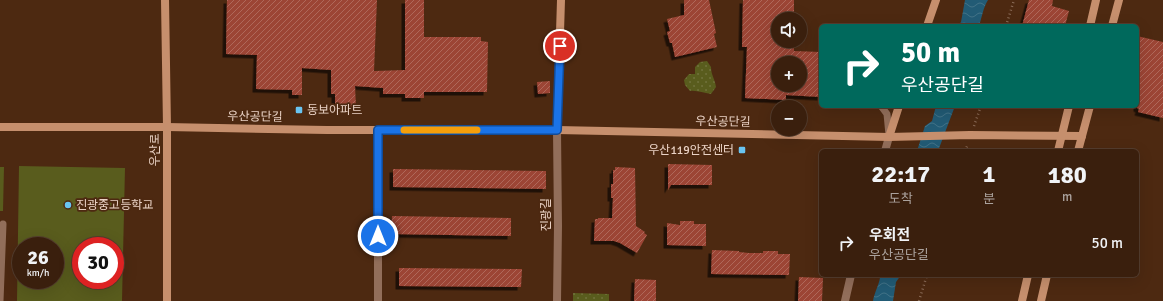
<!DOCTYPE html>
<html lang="ko">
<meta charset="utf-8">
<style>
:root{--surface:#3a1f0d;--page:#412716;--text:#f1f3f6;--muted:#aba29d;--line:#543d2e}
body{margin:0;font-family:Signika,"Noto Sans KR",sans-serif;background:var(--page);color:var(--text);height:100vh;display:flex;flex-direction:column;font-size:15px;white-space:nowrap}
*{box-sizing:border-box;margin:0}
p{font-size:13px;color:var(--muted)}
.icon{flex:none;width:22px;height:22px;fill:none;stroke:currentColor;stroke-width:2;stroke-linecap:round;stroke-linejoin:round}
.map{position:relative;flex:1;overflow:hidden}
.side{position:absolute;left:819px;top:149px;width:320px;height:128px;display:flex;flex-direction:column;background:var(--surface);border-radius:6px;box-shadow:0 4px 16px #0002,0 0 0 1px var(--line)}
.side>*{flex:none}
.top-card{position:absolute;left:819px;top:24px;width:320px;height:84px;border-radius:6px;box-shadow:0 4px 16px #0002,0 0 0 1px var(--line);background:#00695c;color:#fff;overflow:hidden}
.fabs{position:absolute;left:771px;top:12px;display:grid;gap:8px}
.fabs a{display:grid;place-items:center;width:36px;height:36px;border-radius:50%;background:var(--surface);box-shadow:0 4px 16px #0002,0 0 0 1px var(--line);font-size:20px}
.speed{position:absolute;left:12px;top:237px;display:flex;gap:8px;font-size:20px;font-weight:700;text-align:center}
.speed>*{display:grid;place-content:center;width:52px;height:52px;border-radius:50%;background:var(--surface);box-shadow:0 4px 16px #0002,0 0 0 1px var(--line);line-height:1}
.speed small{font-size:10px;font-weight:400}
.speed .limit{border:6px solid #d22;background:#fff;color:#111}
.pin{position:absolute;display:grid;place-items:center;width:34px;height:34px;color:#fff;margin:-17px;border:2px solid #fff;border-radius:50%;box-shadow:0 1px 4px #0007}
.me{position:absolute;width:44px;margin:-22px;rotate:0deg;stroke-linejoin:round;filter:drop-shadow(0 0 3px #0008)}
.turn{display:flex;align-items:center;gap:14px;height:84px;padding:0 16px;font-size:18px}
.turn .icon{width:52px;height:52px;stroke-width:2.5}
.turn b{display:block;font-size:28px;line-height:34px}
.eta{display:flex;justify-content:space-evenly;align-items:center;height:68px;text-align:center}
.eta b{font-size:24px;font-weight:800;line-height:28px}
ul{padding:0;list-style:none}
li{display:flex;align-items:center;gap:12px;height:52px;padding:0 16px}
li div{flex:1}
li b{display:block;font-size:15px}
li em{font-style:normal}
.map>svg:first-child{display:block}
.grass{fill:url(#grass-dots)}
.garden{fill:#595c1d;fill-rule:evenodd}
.water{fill:url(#water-waves)}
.building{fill:url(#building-hatch);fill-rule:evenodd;filter:url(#shadow)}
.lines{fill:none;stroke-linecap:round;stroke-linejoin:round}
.path{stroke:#8a6b57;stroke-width:2.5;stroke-dasharray:1 3;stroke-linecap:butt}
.lane{stroke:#926e5a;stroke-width:7}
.street{stroke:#926e5a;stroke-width:8}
.secondary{stroke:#c68f6d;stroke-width:8}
.route-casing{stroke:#114b97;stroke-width:10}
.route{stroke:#1a73e8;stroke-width:7}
.slow{stroke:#f59e0b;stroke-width:7}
.poi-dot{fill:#69c4f1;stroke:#4d2911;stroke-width:1.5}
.labels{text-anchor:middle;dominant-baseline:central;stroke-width:3.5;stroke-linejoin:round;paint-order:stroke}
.poi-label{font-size:12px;fill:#ead2c5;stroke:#4d2911;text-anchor:start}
.street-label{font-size:12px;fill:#ead2c5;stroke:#4d2911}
</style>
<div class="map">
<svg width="1163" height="301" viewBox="0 0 1163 301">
<defs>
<pattern id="grass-dots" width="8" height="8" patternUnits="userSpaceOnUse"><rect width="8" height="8" fill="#595c1d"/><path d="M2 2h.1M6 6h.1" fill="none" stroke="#71723c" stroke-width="1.8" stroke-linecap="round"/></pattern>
<pattern id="water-waves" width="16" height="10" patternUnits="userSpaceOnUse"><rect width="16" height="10" fill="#225b75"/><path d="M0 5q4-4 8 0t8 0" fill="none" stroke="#427287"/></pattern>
<pattern id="building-hatch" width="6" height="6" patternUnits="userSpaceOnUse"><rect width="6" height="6" fill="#9c4535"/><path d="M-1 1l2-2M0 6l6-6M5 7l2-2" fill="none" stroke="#af685a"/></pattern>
<filter id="shadow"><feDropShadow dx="-3.5" dy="3.5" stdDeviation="0" flood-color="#0009"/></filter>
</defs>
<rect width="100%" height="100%" fill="#4d2911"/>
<!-- grass -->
<g class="grass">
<path d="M 707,61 L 711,67 C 711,75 715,79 716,87 L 711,94 C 703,93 697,90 690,91 L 685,85 L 684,80 L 689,74 L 695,74 L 695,67 L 700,62 Z"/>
<polygon points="573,293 609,294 609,301 573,301"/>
</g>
<!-- garden -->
<g class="garden">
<path d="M 19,166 L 125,168 L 122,301 L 17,301 ZM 21,246 L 55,246 L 55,280 L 21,280 ZM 81,246 L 115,246 L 115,280 L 81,280 Z"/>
<polygon points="0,167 4,167 3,211 0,211"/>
</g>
<!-- water -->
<g class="water">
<path d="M 965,0 L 988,0 C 983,8 982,17 979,26 L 958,26 L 961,22 Z"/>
<polygon points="936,106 955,106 938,151 917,151 925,126 932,121"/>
<path d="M 880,275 L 901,275 L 896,282 L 893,301 L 873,301 C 874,293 881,281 880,275 Z"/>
</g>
<!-- building -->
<g class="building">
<polygon points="227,0 377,0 374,71 405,70 405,0 424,0 424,37 481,37 481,41 488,42 487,92 424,92 424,98 405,98 405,94 383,94 383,88 355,86 356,107 335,107 335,94 331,94 331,70 302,68 302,95 292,95 292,90 256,89 257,55 226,54"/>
<polygon points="684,0 709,0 716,33 714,34 717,47 675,57 672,43 670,43 667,32 670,31 667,19 684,15"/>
<path d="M 743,0 L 794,0 L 794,19 L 778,19 L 778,41 L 794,41 L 794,51 L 821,52 L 821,97 L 786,95 L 786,100 L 745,98 L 747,47 L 742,47 ZM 778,63 L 800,63 L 800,85 L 778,85 Z"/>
<polygon points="1029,0 1053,0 1052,6 1069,11 1065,26 1022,26"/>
<polygon points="1137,36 1163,42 1163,118 1138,112 1139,109 1137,108"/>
<polygon points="550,81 550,93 538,94 537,82"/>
<polygon points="668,164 712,165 712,185 671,185 668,190"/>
<polygon points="615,167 635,168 636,226 645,232 644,233 647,235 637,253 620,243 614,241 594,241 595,219 598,219 598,218 612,218 613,198 611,198 611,184 613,184 613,170 615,170"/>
<polygon points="393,169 546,171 546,189 393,187"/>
<polygon points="392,216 511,218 511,236 391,234"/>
<polygon points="680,221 694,221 694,224 706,224 706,246 667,245 667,223 680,225"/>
<polygon points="712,250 739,251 739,252 749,253 763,253 763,251 778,251 778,254 790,254 789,275 711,274"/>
<polygon points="399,268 522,269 521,287 399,286"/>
<polygon points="799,277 823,278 822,301 798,301"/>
<polygon points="635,279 656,280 656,301 634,301"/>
</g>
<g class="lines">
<!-- path -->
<g class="path">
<polyline points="1006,26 1014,0"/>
<polyline points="974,126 981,106"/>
<polyline points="965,151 968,144"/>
<polyline points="919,301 927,275"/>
</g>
<!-- lane -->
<g class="lane">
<polyline points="881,106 887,114 889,135"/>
<polyline points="0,301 3,224"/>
</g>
<!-- street -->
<g class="street">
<polyline points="378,130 378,301"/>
<polyline points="557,130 558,226 557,301"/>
<polyline points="885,151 889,137"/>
<polyline points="845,301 851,275"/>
</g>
<!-- secondary -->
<g class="secondary">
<polyline points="165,0 167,127 167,301"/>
<polyline points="927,26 936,0"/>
<polyline points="1090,26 1096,0"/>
<polyline points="1112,26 1119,0"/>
<polyline points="0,127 167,127 327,130 557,130 889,137 970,135 1082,136"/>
<polyline points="557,130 561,0"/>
<polyline points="889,137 899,106"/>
<polyline points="1058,151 1069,106"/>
<polyline points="1078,151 1090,106"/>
<polyline points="1022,301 1028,275"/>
<polyline points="1041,301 1047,275"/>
</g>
</g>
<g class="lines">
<defs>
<polyline id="route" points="378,236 378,130 557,130 560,46"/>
</defs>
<!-- route casing -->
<use href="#route" class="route-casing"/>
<!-- route -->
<use href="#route" class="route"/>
<!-- slow -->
<polyline class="slow" points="404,130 477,130"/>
</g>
<!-- markers -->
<g class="poi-dot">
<rect x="295" y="106" width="8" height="8" rx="2"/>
<rect x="738" y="146" width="8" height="8" rx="2"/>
<circle cx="68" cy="205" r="4"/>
</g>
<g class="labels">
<!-- poi labels -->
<g class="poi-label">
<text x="307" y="110">동보아파트</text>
<text x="734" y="150" text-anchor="end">우산119안전센터</text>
<text x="76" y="205">진광중고등학교</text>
</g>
<!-- street labels -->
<g class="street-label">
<text transform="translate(255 117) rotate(1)">우산공단길</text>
<text transform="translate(723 122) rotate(1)">우산공단길</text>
<text transform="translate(155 150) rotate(-90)">우산로</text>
<text transform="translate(546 215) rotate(-90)">진광길</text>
</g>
</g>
</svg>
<div class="fabs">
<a><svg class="icon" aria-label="sound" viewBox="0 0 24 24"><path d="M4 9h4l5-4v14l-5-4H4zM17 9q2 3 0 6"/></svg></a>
<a>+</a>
<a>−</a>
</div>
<div class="speed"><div>26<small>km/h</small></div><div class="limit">30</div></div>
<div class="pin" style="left:560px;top:46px;background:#d93025"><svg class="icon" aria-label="arrive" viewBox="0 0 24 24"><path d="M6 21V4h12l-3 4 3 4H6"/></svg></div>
<svg class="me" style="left:378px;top:236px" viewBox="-20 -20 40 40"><circle r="17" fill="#1a73e8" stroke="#fff" stroke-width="3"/><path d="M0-11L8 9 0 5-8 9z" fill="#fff"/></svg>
<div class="top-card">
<div class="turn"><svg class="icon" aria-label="right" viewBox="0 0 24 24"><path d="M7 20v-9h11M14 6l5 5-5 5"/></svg><div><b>50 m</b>우산공단길</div></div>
</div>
<section class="side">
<div class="eta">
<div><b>22:17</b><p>도착</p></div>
<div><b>1</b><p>분</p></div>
<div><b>180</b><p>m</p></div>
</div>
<ul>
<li><svg class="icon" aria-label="right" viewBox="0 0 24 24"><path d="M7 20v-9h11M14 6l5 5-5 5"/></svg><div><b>우회전</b><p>우산공단길</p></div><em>50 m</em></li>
</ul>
</section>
</div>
